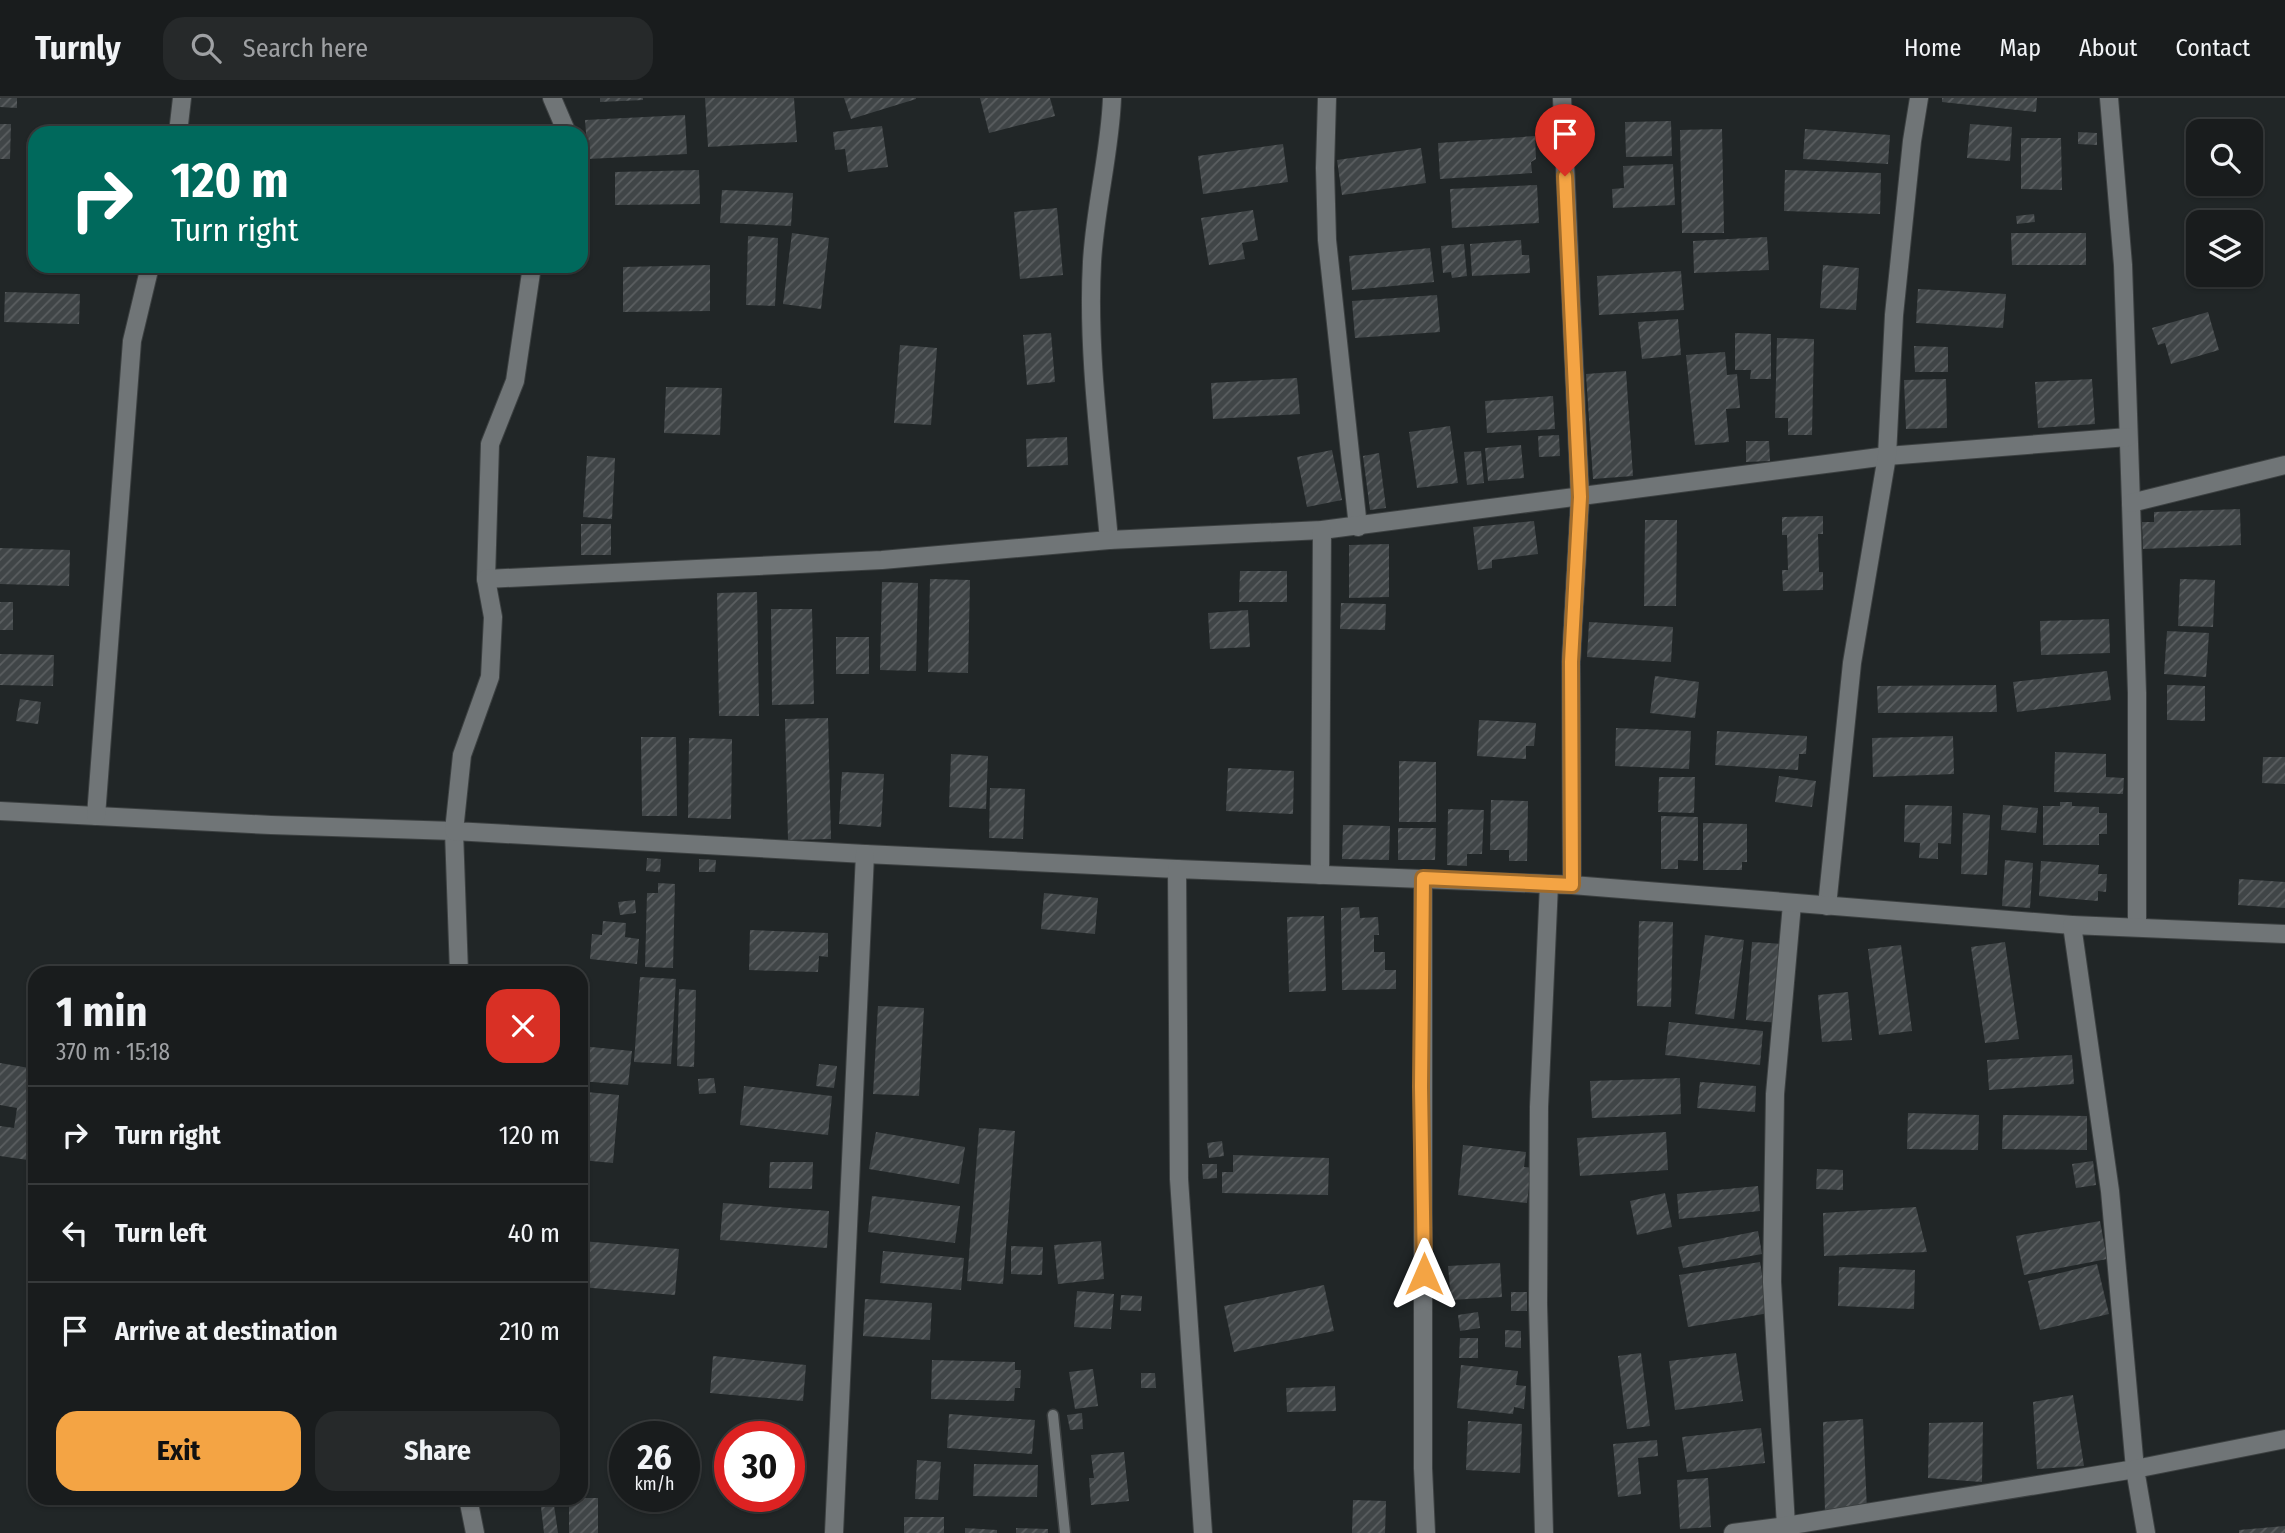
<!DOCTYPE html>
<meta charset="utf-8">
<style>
:root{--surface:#191c1d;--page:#26292a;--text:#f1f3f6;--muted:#9fa1a4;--line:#373a3b;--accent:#f4a444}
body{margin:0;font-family:"Fira Sans Condensed",sans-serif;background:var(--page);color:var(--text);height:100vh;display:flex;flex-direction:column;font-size:26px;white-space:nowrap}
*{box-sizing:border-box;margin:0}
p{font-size:23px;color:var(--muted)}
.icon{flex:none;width:38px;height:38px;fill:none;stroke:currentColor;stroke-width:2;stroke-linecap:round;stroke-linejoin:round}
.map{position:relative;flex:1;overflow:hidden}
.panel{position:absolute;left:28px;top:868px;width:560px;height:539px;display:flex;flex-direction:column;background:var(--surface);border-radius:21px;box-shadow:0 2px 5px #0004,0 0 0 2px var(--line)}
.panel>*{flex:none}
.banner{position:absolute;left:28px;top:28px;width:560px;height:147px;border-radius:21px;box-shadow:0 2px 5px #0004,0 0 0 2px var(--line);background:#00695c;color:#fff;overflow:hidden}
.tools{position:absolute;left:2186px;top:21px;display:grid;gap:14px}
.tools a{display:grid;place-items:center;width:77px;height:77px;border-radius:14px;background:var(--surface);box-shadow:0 2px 5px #0004,0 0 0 2px var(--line);font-size:35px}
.speed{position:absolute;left:609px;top:1323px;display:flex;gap:14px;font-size:35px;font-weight:700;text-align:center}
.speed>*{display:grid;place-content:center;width:91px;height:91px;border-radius:50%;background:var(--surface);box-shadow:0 2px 5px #0004,0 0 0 2px var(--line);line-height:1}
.speed small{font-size:18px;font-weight:400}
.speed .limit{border:10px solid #d22;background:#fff;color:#111}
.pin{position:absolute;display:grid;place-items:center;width:60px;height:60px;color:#fff;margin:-72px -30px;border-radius:50% 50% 50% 0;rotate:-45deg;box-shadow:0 0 7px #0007}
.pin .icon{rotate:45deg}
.me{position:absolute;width:77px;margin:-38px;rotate:0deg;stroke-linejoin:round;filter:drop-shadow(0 0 5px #0008)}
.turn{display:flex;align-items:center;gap:24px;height:147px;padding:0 28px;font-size:32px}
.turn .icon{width:91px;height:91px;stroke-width:2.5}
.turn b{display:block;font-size:49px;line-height:60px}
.round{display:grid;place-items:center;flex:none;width:74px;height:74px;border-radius:21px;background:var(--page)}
.head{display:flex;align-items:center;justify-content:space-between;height:119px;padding:0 28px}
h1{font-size:42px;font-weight:700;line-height:52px}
.action{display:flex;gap:14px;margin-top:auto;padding:14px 28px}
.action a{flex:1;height:80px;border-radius:21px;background:var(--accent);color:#111;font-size:28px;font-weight:700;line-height:80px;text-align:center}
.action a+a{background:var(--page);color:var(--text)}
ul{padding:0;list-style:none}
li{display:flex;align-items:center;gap:21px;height:98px;padding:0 28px;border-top:2px solid var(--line)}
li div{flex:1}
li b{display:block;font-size:26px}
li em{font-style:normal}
header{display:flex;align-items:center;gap:42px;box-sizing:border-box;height:98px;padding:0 35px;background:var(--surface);border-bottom:2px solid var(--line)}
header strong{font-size:33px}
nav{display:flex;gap:38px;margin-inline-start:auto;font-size:24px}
.search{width:490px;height:63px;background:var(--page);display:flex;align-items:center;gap:18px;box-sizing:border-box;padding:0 24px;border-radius:21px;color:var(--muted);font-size:26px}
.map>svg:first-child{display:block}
.building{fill:url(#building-hatch)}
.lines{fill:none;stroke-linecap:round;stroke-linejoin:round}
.lane-casing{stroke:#3c4041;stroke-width:13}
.street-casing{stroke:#3c4041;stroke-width:20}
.lane{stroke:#707577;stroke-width:10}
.street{stroke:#707577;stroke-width:18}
.route-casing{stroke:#9f6b2c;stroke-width:18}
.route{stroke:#f4a444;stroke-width:12}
</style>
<header>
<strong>Turnly</strong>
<div class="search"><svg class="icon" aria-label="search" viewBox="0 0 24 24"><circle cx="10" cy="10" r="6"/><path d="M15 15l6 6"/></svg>Search here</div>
<nav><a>Home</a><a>Map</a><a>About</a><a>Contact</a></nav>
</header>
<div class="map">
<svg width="2285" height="1435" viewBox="0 0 2285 1435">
<defs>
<pattern id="building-hatch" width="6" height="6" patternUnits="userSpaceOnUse" patternTransform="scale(1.75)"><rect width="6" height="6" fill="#404547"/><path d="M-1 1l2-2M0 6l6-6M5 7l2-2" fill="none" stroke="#5b5f61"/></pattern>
</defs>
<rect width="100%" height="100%" fill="#212627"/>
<!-- building -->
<g class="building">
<polygon points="0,0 17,0 17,10 0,9"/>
<polygon points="600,0 643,0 643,2 600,4"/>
<polygon points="705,0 794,0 797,44 708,49"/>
<polygon points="844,0 916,0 916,1 851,21"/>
<polygon points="980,0 1050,0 1055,18 989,35"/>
<polygon points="1942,0 2037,0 2036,14 1942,4"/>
<polygon points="685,17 687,56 588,61 585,22"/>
<polygon points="1671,23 1672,58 1626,59 1625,24"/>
<polygon points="0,26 11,26 10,61 0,61"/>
<polygon points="1970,26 2012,29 2010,63 1967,60"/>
<polygon points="882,28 888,69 848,74 845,51 835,52 833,34"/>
<polygon points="1722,31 1724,135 1682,135 1680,32"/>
<polygon points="1805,31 1890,37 1888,66 1803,61"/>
<polygon points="2078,34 2097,35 2097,47 2078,46"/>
<polygon points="1535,38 1536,61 1531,64 1532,75 1440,81 1438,45"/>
<polygon points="2021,40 2061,40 2062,92 2021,91"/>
<polygon points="1283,46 1288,84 1203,96 1198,58"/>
<polygon points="1421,50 1426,85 1342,97 1337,62"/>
<polygon points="1673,66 1675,107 1613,110 1612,91 1624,90 1623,68"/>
<polygon points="699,72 700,106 615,107 615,74"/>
<polygon points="1785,72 1881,75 1880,116 1784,113"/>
<polygon points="1537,87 1539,125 1452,130 1450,91"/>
<polygon points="722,92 793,95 791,128 720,125"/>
<polygon points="1057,110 1063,177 1020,181 1014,114"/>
<polygon points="1253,112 1258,142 1242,145 1245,161 1209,167 1201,120"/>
<polygon points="2034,116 2035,124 2017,126 2016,118"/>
<polygon points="792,135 829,140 821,211 783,206"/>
<polygon points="2011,135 2086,135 2086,167 2012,167"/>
<polygon points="748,138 778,140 775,208 746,207"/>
<polygon points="1767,139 1769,172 1694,175 1693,143"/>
<polygon points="1521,142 1522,157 1529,157 1530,175 1472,178 1470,146"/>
<polygon points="1464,146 1467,178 1452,180 1451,174 1443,175 1441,148"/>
<polygon points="1430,150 1434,184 1352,192 1349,158"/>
<polygon points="710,167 710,213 623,214 623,169"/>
<polygon points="1823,167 1859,170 1856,212 1820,210"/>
<polygon points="1681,173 1684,212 1599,217 1597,178"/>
<polygon points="1918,191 2006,196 2003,230 1916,225"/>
<polygon points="5,194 80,196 79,226 4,224"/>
<polygon points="1437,197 1440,234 1355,240 1352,203"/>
<polygon points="2208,214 2219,252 2171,266 2165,245 2158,247 2152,230"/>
<polygon points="1678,221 1681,257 1642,261 1638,224"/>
<polygon points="1051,235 1055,284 1027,287 1023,237"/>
<polygon points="1735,235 1771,236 1771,281 1750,281 1751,272 1735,272"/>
<polygon points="1777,240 1814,241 1812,337 1788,337 1788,320 1775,320"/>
<polygon points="900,247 937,250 931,327 894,325"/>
<polygon points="1914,248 1948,249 1948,274 1915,274"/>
<polygon points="1725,254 1727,277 1737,276 1740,310 1726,311 1729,344 1695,347 1686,257"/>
<polygon points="1626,273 1633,378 1593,381 1586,276"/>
<polygon points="1297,280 1300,316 1213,321 1211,285"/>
<polygon points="1946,281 1947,330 1906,331 1904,282"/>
<polygon points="2092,281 2095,326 2038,330 2035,284"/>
<polygon points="666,289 722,290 720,337 664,335"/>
<polygon points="1553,298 1555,331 1487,335 1485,303"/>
<polygon points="1450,328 1458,385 1417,390 1409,334"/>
<polygon points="1559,337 1560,358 1539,359 1538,338"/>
<polygon points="1067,339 1068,367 1027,369 1026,341"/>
<polygon points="1746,343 1769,343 1770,363 1746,364"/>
<polygon points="1521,347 1524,380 1488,383 1485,350"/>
<polygon points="1332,352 1342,402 1307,409 1297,359"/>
<polygon points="1481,353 1484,385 1467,387 1464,354"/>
<polygon points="1379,355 1386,410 1370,412 1363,358"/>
<polygon points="587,358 615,360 612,421 583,419"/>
<polygon points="2240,411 2241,447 2143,451 2142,424 2154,424 2154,414"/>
<polygon points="1823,418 1823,436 1818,436 1819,474 1823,474 1823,492 1783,493 1782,472 1788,472 1787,437 1782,437 1782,419"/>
<polygon points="1645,422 1677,422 1676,508 1644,508"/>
<polygon points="1534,423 1538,456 1492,462 1492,470 1478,472 1473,429"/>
<rect x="581" y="426" width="30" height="31"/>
<polygon points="1389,446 1389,499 1349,500 1349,447"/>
<polygon points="0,450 70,452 69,488 0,486"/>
<polygon points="1240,473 1287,473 1287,504 1239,504"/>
<polygon points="930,481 970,482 968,575 928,574"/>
<polygon points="2180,481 2215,482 2213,529 2178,528"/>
<polygon points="882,484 918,485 916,573 880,572"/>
<polygon points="757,494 759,618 719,618 717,495"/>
<rect x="0" y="504" width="13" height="28"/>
<polygon points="1341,505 1386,506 1385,532 1340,531"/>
<polygon points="771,511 812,511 814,606 772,607"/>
<polygon points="1248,512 1250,549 1210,551 1208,515"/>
<polygon points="2109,521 2110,555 2041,557 2040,523"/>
<polygon points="1589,524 1673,529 1671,564 1587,559"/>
<polygon points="2167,533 2209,535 2206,579 2164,576"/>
<rect x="836" y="539" width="33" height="37"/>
<polygon points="0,556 54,557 53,588 0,587"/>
<polygon points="2107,573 2111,602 2017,614 2013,584"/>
<polygon points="1655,578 1699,584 1695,620 1650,615"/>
<polygon points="1996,587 1997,614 1878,615 1877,588"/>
<polygon points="2167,587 2205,588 2205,623 2167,622"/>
<polygon points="20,601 41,604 38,626 16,623"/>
<polygon points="828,620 831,741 788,742 785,621"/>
<polygon points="1479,622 1536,625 1534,648 1526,648 1526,661 1477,658"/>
<polygon points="1616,630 1691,633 1689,671 1615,668"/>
<polygon points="1717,633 1807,638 1806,656 1799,656 1798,672 1715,667"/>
<polygon points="1953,638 1954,676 1873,679 1872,640"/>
<polygon points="641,639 676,639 677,718 642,718"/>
<polygon points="689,640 732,641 731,721 688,720"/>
<polygon points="2055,654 2106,656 2106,679 2124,680 2123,696 2054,694"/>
<polygon points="951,656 988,658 986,711 949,709"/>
<polygon points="2263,659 2285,659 2285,686 2262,685"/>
<polygon points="1399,663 1436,664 1436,724 1399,724"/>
<polygon points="1228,670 1294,673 1293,716 1226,713"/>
<polygon points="842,674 884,676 881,729 839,726"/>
<polygon points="1779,678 1816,683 1812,709 1775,704"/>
<polygon points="1659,679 1695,679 1694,715 1658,714"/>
<polygon points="990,690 1025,691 1023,741 989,740"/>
<polygon points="1491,702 1528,703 1527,763 1509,763 1509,752 1490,752"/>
<polygon points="2060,704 2072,704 2072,708 2099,709 2099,715 2107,715 2107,736 2099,736 2099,747 2043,747 2043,708 2060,708"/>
<polygon points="1905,707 1952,708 1951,746 1938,745 1938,761 1919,760 1920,745 1904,744"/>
<polygon points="2003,707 2038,710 2036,735 2001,732"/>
<polygon points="1448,711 1484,712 1482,756 1467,756 1467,768 1447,767"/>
<polygon points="1963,715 1990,717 1987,777 1961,776"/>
<polygon points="1661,718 1698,719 1698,763 1678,762 1678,771 1661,771"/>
<polygon points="1703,725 1747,726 1747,764 1742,764 1742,772 1703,772"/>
<polygon points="1343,727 1390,728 1389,762 1342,761"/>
<polygon points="1398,730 1436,730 1435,762 1398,762"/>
<polygon points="647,760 661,761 660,774 646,773"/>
<polygon points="699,761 716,762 715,774 699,774"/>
<polygon points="2005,762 2033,765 2030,810 2002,808"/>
<polygon points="2041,763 2099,767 2098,776 2107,776 2106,794 2098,793 2098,803 2039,798"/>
<polygon points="2239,781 2285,784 2285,810 2238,807"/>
<polygon points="658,785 675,786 673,870 645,869 647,795 658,795"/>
<polygon points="1044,795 1098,800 1095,836 1041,831"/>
<polygon points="635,802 636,815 620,817 618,804"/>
<polygon points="1359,809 1360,820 1378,819 1379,837 1374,837 1374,854 1385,854 1385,872 1396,872 1396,891 1342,892 1341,810"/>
<polygon points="1324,818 1326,893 1289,894 1287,819"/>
<polygon points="603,823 626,825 625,839 639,841 637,866 590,861 592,836 602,837"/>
<polygon points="1639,823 1673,824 1671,909 1637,908"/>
<polygon points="750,832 828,835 828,859 819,858 818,874 749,872"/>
<polygon points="1705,837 1744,842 1734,921 1695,916"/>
<polygon points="1752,844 1785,846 1779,925 1746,922"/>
<polygon points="2005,844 2019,941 1985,945 1971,849"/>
<polygon points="1901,847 1912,933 1879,937 1868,851"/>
<polygon points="640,879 676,881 671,966 634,964"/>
<polygon points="679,891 696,892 694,969 677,968"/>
<polygon points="1848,894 1852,942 1822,944 1818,897"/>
<polygon points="878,908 924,910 919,998 873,996"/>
<polygon points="1669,924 1763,933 1760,967 1665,957"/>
<polygon points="581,948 632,953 628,987 581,983"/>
<polygon points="2072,957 2074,986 1989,992 1987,962"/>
<polygon points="0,965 35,971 35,1063 0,1058 0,1028 14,1030 17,1010 0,1007"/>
<polygon points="819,966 837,968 834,990 816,988"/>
<polygon points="714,980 716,995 699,996 698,981"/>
<polygon points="1680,980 1681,1016 1592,1020 1590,983"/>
<polygon points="1700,984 1756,988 1755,1014 1697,1010"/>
<polygon points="744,988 832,998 828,1037 740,1027"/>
<polygon points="586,994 619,997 613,1065 581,1062"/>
<polygon points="1908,1015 1979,1017 1978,1052 1907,1051"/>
<polygon points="2003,1017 2087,1018 2087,1052 2002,1051"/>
<polygon points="979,1030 1015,1033 1003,1186 967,1183"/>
<polygon points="876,1034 965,1049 959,1086 869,1071"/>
<polygon points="1666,1034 1668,1072 1580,1078 1577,1040"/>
<polygon points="1222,1043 1224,1058 1209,1060 1207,1045"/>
<polygon points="1463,1047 1526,1054 1524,1069 1536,1070 1534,1089 1529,1088 1527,1105 1458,1097"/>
<polygon points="1233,1057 1329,1060 1328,1097 1222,1095 1222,1074 1233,1074"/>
<polygon points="2093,1063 2096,1087 2076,1090 2072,1066"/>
<polygon points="770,1064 813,1064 812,1091 769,1090"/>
<polygon points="1202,1066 1217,1066 1217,1080 1203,1081"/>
<polygon points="1817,1071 1843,1072 1843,1092 1816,1091"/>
<polygon points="1758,1088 1760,1113 1679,1121 1677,1096"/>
<polygon points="1665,1095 1672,1129 1637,1137 1630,1103"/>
<polygon points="872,1098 960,1108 955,1145 868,1134"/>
<polygon points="723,1105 829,1113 827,1150 720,1142"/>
<polygon points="1916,1109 1927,1154 1824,1158 1823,1115"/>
<polygon points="2100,1123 2107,1161 2024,1177 2016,1138"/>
<polygon points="1758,1133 1762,1156 1683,1170 1678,1149"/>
<polygon points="581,1143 679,1151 675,1197 581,1189"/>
<polygon points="1101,1143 1104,1181 1058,1186 1054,1147"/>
<polygon points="1011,1148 1043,1149 1042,1177 1011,1176"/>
<polygon points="883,1153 964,1160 961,1192 880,1185"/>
<polygon points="1760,1164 1769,1215 1688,1229 1679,1177"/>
<polygon points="1500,1165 1502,1199 1451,1202 1448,1168"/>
<polygon points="2097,1166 2109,1216 2040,1232 2028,1183"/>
<polygon points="1839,1169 1915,1172 1914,1211 1838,1208"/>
<polygon points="1324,1187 1334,1233 1234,1254 1224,1208"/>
<polygon points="1077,1193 1114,1196 1111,1231 1074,1229"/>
<rect x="1511" y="1194" width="16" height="19"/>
<polygon points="1121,1197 1142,1198 1141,1213 1120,1212"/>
<polygon points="865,1201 932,1205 930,1242 863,1238"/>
<polygon points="1478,1214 1480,1230 1460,1233 1458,1217"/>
<polygon points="1505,1232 1521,1233 1521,1250 1505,1249"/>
<polygon points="1460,1240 1478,1240 1478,1260 1459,1260"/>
<polygon points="1641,1255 1650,1328 1627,1331 1618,1258"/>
<polygon points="1736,1255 1743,1303 1675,1312 1669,1263"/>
<polygon points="713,1258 806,1267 803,1303 710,1295"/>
<polygon points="932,1262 1015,1264 1015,1272 1021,1272 1020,1290 1015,1290 1014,1303 931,1301"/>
<polygon points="1461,1267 1518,1273 1516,1287 1526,1288 1524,1311 1514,1309 1513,1316 1457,1310"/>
<polygon points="1093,1271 1098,1308 1075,1311 1069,1274"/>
<polygon points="1141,1275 1155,1275 1156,1290 1141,1290"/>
<polygon points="1335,1288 1336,1313 1287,1314 1286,1290"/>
<polygon points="2073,1297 2084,1368 2037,1371 2033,1304"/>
<polygon points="1082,1315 1083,1331 1070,1332 1067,1317"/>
<polygon points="949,1316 1035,1322 1032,1356 947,1350"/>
<polygon points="1863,1321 1867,1413 1825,1416 1823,1324"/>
<polygon points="1468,1323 1522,1326 1520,1375 1466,1372"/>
<polygon points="1983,1324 1982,1384 1928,1380 1929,1325"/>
<polygon points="1761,1330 1765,1365 1687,1374 1682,1339"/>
<polygon points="1657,1342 1658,1358 1638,1360 1641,1396 1618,1399 1613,1346"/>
<polygon points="1124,1354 1129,1403 1091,1407 1089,1380 1094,1380 1091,1357"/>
<polygon points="917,1362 941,1364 938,1402 915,1401"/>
<polygon points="974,1366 1038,1367 1037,1399 973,1398"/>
<polygon points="1708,1380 1711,1429 1680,1431 1677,1382"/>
<rect x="569" y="1400" width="29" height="35"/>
<polygon points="1353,1402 1386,1403 1385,1435 1352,1435"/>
<polygon points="554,1407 558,1435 544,1435 541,1409"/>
<rect x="904" y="1419" width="40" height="16"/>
<polygon points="2285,1428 2285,1435 2239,1435 2239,1432"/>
<polygon points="965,1430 997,1432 997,1435 965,1435"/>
<polygon points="1016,1430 1048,1431 1048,1435 1016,1435"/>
</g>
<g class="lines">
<defs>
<polyline id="lane" points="1053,1317 1065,1435"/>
<g id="street">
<polyline points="552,0 567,35"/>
<polyline points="1327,0 1325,70 1327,142 1358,429"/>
<polyline points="1562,0 1580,399 1571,564 1572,787"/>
<polyline points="2109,0 2123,167 2131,405 2137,595 2137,829"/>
<polyline points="178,35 182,0"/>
<polyline points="2131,405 2285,367"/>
<path d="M 1109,442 C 1101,353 1087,253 1092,164 C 1095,109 1110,55 1112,0"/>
<polyline points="486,481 490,346 515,283 532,168"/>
<polyline points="0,713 271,727 454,733 459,875"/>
<polyline points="96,718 132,243 150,168"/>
<polyline points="1177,771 865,756 454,733 462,657 490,579 493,519 486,481 882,462 1109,442 1322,432 1887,358 2128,339"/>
<polyline points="1320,777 1322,432"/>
<polyline points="1423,781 1423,1370 1426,1435"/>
<polyline points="1827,808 1852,565 1887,358 1894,217 1912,43 1919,0"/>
<polyline points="468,1400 475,1435"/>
<polyline points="1786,1428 1772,1184 1775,996 1792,806"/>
<polyline points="834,1435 865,756"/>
<polyline points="1203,1435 1179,1081 1177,771 1572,787 2072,827"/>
<polyline points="1544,1435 1538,1206 1539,1009 1549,786"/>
<polyline points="1733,1435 1786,1428 2135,1371 2110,1093 2072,827 2285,836"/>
<polyline points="2146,1435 2135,1371 2285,1341"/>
</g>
</defs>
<!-- lane casing -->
<use href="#lane" class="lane-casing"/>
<!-- street casing -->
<use href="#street" class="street-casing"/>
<!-- lane -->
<use href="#lane" class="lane"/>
<!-- street -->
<use href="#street" class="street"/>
</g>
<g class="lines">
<defs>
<polyline id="route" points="1424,1176 1421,989 1423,780 1572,787 1571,564 1580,399 1565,78"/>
</defs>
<!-- route casing -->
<use href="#route" class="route-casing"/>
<!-- route -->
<use href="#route" class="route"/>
</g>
</svg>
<div class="tools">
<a><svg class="icon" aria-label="search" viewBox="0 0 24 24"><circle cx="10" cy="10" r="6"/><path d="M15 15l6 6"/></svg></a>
<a><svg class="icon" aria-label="layers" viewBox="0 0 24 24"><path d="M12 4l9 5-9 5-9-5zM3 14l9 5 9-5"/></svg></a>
</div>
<div class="speed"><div>26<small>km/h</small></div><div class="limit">30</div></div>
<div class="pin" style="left:1565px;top:78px;background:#d93025"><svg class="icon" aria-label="arrive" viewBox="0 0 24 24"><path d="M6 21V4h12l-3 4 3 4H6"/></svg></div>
<svg class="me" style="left:1424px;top:1176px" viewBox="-20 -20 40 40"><path d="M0-17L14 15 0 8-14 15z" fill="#f4a444" stroke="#fff" stroke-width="4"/></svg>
<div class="banner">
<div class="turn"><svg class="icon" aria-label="right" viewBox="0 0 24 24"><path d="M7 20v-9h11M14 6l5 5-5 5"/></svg><div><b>120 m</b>Turn right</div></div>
</div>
<section class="panel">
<div class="head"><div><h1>1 min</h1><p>370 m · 15:18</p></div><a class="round" style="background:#d93025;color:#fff"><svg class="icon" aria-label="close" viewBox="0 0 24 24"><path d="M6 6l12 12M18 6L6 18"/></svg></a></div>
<ul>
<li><svg class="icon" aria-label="right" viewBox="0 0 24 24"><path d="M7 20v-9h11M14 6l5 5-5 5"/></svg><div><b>Turn right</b></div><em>120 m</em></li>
<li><svg class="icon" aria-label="left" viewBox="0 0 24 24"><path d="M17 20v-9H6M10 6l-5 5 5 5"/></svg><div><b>Turn left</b></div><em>40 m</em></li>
<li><svg class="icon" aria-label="arrive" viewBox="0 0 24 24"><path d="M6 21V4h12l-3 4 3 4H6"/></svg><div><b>Arrive at destination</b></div><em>210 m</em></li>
</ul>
<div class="action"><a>Exit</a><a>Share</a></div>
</section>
</div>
